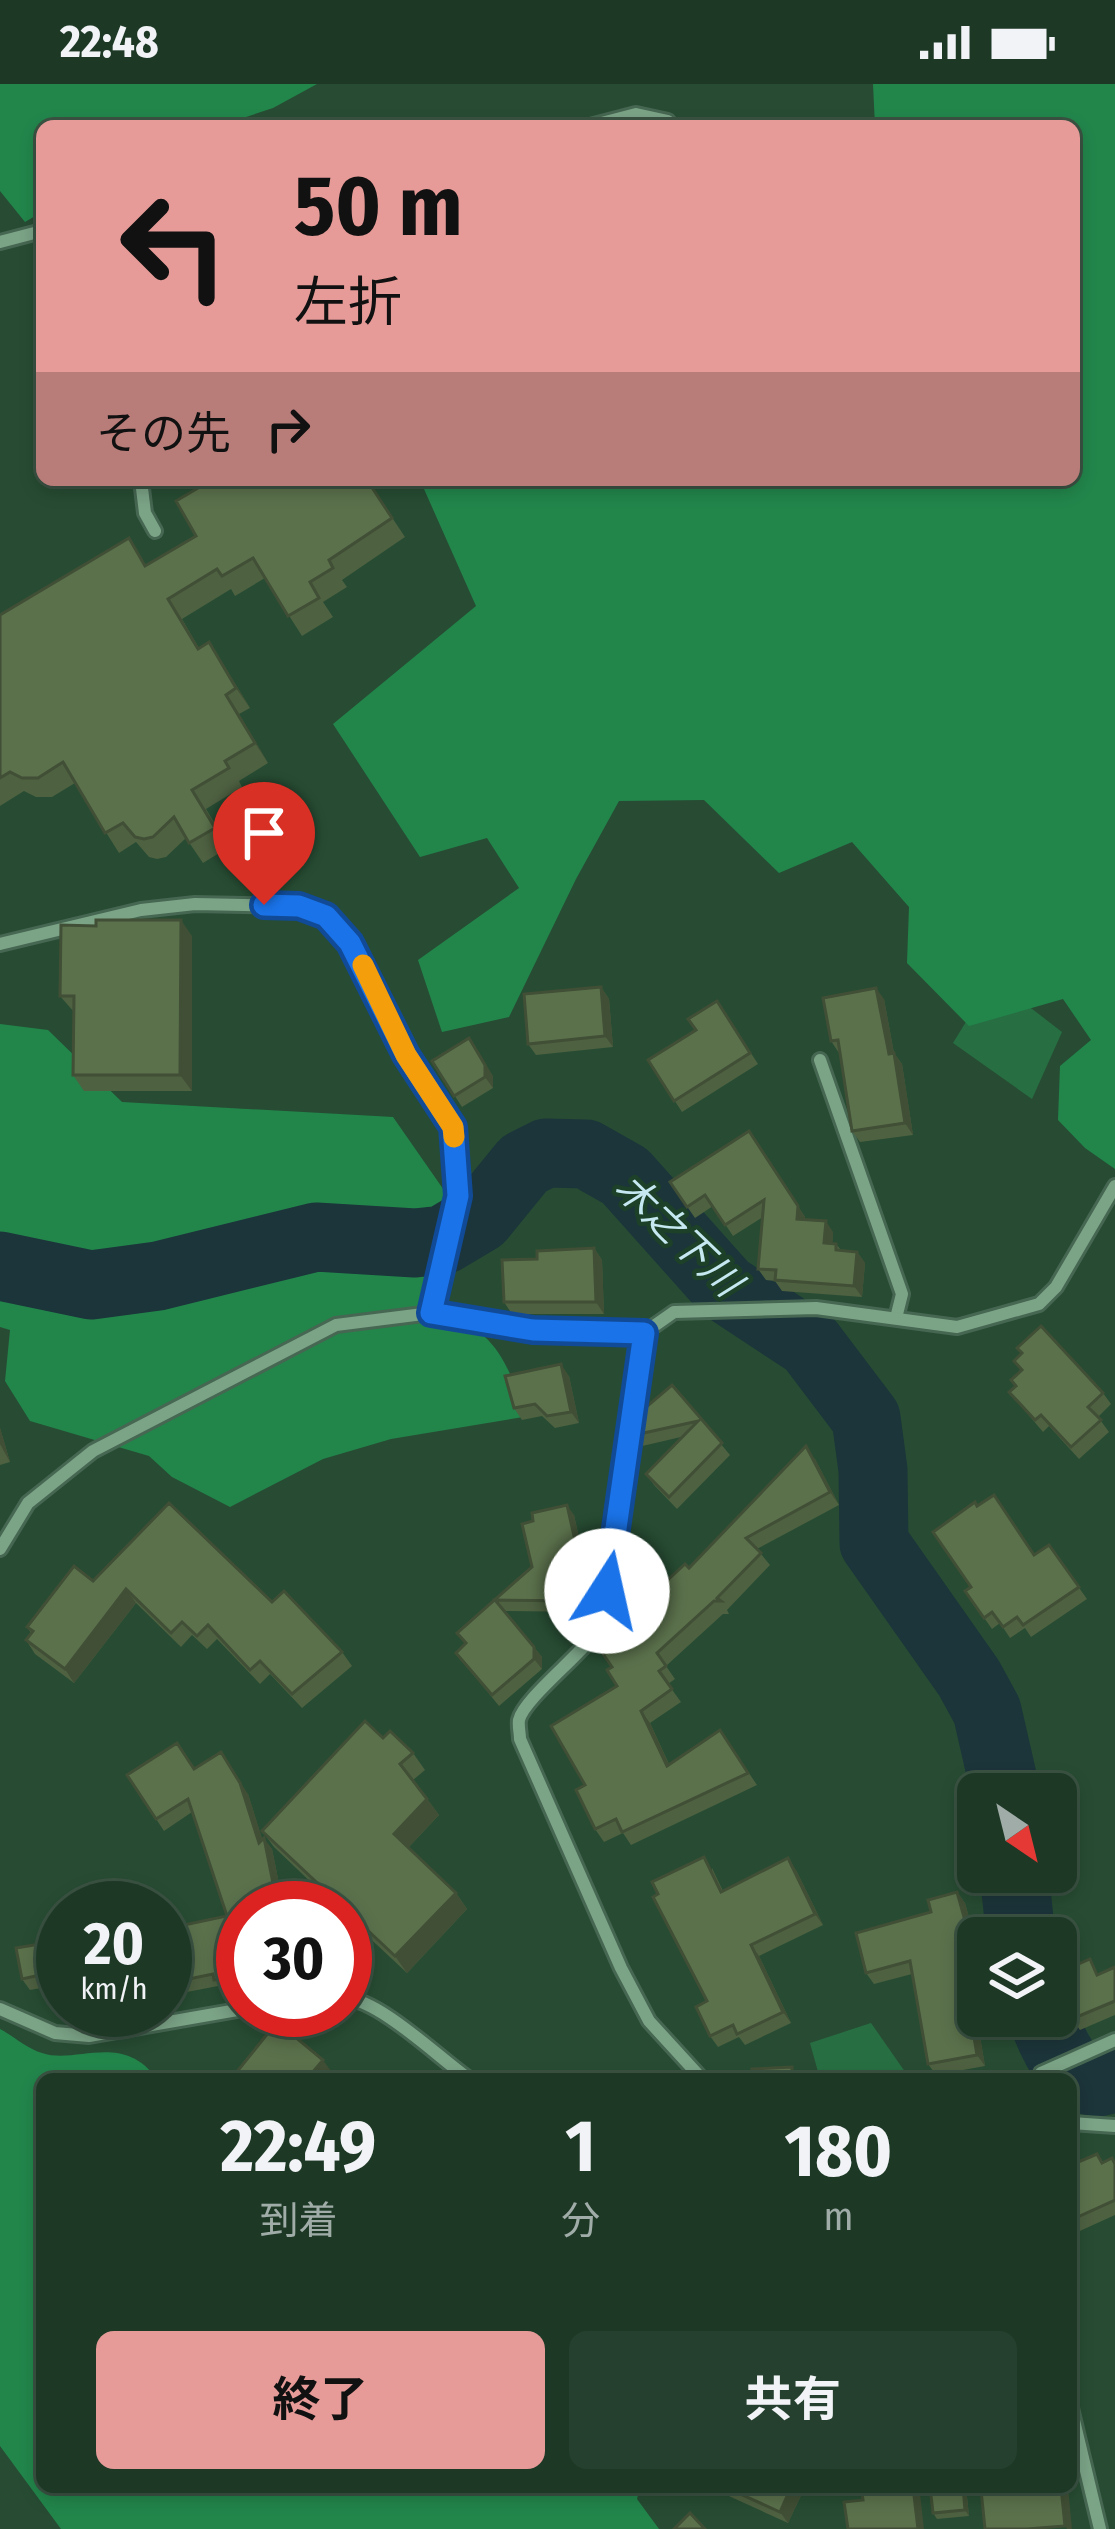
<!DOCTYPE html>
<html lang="ja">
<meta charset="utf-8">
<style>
:root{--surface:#1d3926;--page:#25402e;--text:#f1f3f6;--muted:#a0aca7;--line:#3b5343;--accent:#e69b98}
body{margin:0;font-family:"Fira Sans Condensed","Noto Sans JP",sans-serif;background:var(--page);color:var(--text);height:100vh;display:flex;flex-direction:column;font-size:45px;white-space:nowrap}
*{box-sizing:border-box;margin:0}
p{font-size:39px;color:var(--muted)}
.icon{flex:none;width:66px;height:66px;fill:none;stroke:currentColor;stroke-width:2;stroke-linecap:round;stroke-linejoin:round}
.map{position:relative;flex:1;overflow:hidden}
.side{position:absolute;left:36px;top:1989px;width:1041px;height:420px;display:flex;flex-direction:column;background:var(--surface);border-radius:18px;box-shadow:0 6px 18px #0003,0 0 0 3px var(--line)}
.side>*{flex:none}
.hud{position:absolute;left:36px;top:36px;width:1044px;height:366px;border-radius:18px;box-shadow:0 6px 18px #0003,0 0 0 3px var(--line);background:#e69b98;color:#111;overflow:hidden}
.needle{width:78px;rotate:145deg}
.fabs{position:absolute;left:957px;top:1689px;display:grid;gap:24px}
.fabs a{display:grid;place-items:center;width:120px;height:120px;border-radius:18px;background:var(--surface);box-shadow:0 6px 18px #0003,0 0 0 3px var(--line);font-size:60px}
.speed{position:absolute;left:36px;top:1797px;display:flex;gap:24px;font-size:60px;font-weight:700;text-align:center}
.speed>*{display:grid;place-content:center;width:156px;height:156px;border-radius:50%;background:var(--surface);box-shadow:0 6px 18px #0003,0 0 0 3px var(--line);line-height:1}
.speed small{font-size:30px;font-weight:400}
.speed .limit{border:18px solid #d22;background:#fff;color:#111}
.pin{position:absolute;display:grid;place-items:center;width:102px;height:102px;color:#fff;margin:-123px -51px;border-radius:50% 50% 50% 0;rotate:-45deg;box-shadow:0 0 12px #0007}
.pin .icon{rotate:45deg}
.me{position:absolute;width:132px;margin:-66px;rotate:10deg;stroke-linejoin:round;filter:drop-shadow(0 0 9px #0008)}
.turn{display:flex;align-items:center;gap:42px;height:252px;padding:0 60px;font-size:54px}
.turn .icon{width:156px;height:156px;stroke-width:2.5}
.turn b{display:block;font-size:84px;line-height:102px}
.then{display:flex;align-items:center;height:114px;padding:0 60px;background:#0003;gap:24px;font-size:45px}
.eta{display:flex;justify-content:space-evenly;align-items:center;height:204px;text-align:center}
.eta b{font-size:72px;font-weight:700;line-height:84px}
.primary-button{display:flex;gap:24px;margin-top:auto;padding:24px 60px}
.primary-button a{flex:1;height:138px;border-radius:18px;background:var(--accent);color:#111;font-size:48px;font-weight:700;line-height:138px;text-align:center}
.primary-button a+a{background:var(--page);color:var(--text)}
.status{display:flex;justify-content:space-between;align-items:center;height:84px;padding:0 60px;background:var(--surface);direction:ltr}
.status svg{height:33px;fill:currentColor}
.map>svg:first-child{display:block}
.green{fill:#276f42}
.forest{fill:#22864b}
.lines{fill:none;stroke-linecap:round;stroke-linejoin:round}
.river{stroke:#1c353a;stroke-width:69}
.street-casing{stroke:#466752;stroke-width:18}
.street{stroke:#7ba386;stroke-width:12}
.wall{fill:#4e6141}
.shaded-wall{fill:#404f35}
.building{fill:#5b714c;stroke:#404f35;stroke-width:3}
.route-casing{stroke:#114b97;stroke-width:30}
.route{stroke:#1a73e8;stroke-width:21}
.slow{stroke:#f59e0b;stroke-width:21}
.labels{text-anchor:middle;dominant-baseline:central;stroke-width:9;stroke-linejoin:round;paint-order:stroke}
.water-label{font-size:39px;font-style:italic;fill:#c6e8f0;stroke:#1c4128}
</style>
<div class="status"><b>22:48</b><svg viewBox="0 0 49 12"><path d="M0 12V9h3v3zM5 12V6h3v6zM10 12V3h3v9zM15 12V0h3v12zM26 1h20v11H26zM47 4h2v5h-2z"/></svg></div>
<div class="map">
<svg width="1115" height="2445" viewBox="0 0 1115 2445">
<rect width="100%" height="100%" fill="#274c33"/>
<!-- green -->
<g class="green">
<polygon points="1005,904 1062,948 1032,1015 953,959 977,920"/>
<polygon points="871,1939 910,1995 820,1995 810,1959"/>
</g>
<!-- forest -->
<g class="forest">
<polygon points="0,0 317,0 273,24 219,42 42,42 42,128 25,138 0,107"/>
<polygon points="873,0 1115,0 1115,1085 1085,1064 1058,1036 1060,982 1091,956 1063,915 969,942 907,879 909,823 852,758 779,789 704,716 619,717 576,795 509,933 442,948 418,876 519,804 487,754 420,773 333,640 476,522 420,396 1074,396 1074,42 875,42"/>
<path d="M 0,940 L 48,946 L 122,1018 L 393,1033 L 455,1122 L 431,1218 C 500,1255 498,1263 529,1332 L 391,1355 L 323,1375 L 230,1423 L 172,1393 L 149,1372 L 30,1337 L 5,1297 L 10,1246 L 0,1243 Z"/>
<path d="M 0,1945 C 13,1952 28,1965 42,1969 C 76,1981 122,1947 157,1995 L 42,1995 L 42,2403 L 640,2403 L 637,2415 L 659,2445 L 61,2445 L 0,2362 Z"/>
</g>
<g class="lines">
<!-- river -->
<g class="river">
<polyline points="0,1182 91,1201 158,1192 316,1153 415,1159 443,1156 480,1134 524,1080 546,1069 586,1070 625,1092 725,1204 810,1260 866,1334 873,1386 874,1459 969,1594 987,1627 1006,1710"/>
<polyline points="1014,1788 1021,1854"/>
<path d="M 1042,1932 C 1054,1962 1075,2015 1115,1992"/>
</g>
<defs>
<g id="street">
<polyline points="590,42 636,30 668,37"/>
<polyline points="0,158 42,147"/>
<polyline points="141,396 145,429 155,447"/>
<polyline points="0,860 141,826 195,820 299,822 326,833 350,859 406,971 453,1043 458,1112 431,1229"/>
<polyline points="820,976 902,1210 896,1234"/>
<path d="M 644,1249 L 601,1542 C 585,1568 524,1614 519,1636 C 518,1642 520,1649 520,1655 L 621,1884 L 649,1937 L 702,1995"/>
<polyline points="0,1465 28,1419 93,1367 336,1241 431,1229 533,1246 621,1250 644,1249 674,1228 816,1224 957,1243 1039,1220 1056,1203 1115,1102"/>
<path d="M 345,1914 C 380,1916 439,1974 469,1995"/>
<polyline points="0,1925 55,1949 89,1952 243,1925"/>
<polyline points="1039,1995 1041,1989 1115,1956"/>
<polyline points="1071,2039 1115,2042"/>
<polyline points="1071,2324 1100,2445"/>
</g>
</defs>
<!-- street casing -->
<use href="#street" class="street-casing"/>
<!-- street -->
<use href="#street" class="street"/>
</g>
<!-- wall -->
<g class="wall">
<polygon points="367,396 405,453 342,496 347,503 323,518 333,533 302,552 265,494 235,512 231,505 182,535 199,564 209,558 222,578 250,624 239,630 268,679 239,697 242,703 206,725 229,763 203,779 186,754 166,773 157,775 149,773 136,758 119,769 75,699 52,713 36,713 24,707 0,722 0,531 147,481"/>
<polygon points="96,842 192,852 192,1007 84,1007 73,991 74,928 60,912"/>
<polygon points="601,903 609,915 613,963 536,971 528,960"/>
<polygon points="884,915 894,969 902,980 913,1051 860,1058 852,1047 839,969 831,957"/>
<polygon points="717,917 758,980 682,1028 648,976 696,946"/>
<polygon points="432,977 493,992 493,1004 462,1023"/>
<polygon points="749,1047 805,1133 805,1136 833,1148 832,1160 836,1160 841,1166 857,1168 865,1179 862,1213 782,1207 775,1197 766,1196 758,1185 763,1133 733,1152 713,1122 695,1134 670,1098"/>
<polygon points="594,1164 602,1176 604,1230 512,1230 504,1218 537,1175"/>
<polygon points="1017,1264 1103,1309 1111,1320 1098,1333 1109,1348 1079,1375 1049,1342 1043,1348 1009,1308 1015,1303 1011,1296 1021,1287 1014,1277 1022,1270"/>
<polygon points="569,1292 579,1339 555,1344 542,1332 522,1336 514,1324"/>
<polygon points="672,1301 730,1371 677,1425 654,1401 646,1390 681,1353 638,1363 630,1352"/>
<polygon points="0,1344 10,1378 0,1381"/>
<polygon points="815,1375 839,1421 757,1465 770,1481 727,1526 729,1530 723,1530 666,1582 675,1595 668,1600 681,1618 650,1639 669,1680 720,1646 757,1701 631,1761 623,1749 604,1758 595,1745 585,1701 617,1602 612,1583 649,1521 646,1516 689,1484"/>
<polygon points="574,1431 586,1485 586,1528 504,1527 542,1573 542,1585 499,1622 456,1569 465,1560 457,1549 532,1483"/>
<polygon points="1049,1461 1087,1515 1031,1553 1025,1544 1010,1554 1000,1539 992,1545 965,1507 1034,1471"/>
<polygon points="93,1497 272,1518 342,1568 352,1582 302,1624 270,1590 260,1600 217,1555 207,1565 192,1551 181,1563 136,1519 74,1599 35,1570 26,1556 31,1549 27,1543"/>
<polygon points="383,1654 413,1669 425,1686 413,1696 439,1731 408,1764 456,1809 467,1825 407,1889 345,1831 345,1824 338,1824 274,1763 262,1747"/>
<polygon points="127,1691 248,1710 262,1755 272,1765 284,1824 243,1824 243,1903 222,1907 218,1902 187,1908 181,1899 165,1907 165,1845 227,1832 192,1728 164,1747"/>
<polygon points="712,1784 723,1807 796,1786 823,1841 759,1872 791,1939 745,1961 739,1953 718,1963 710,1952"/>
<polygon points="957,1808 965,1819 978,1866 978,1885 969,1887 985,1982 936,1991 928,1980 912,1890 874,1900 866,1889 931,1828"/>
<polygon points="63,1848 63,1919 56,1920 48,1909 47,1903 30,1906 22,1895 52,1858"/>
<polygon points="1115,1883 1115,1931 1080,1946 1072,1935 1099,1889"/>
<polygon points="1097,2070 1103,2078 1115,2078 1115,2131 1071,2151 1071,2081"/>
<polygon points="709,2403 805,2403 788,2439"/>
<polygon points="966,2403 969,2432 937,2435 933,2429"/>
</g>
<!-- shaded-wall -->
<g class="shaded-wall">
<polygon points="209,558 222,578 250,624 236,604"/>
<polygon points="226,611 239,630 268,679 255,659"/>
<polygon points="181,836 192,852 192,1007 180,991"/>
<polygon points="601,903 609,915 613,963 605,952"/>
<polygon points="876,904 884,915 894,969 902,980 913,1051 905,1039"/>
<polygon points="477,965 493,992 493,1004 485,993"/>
<polygon points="749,1047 805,1133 804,1146 797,1135"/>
<polygon points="826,1137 833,1148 832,1170 824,1159"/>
<polygon points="594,1164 602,1176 604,1230 596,1218"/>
<polygon points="857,1168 865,1179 862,1213 854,1202"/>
<polygon points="561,1280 569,1292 579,1339 571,1328"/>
<polygon points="0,1344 10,1378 0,1360"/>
<polygon points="806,1362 815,1375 839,1421 830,1408"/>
<polygon points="567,1421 574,1431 586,1485 586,1528 579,1517"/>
<polygon points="126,1505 136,1519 74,1599 65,1585"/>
<polygon points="534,1563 542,1573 542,1585 534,1575"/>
<polygon points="641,1627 650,1639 675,1694 667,1682"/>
<polygon points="221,1668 248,1710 267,1769 264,1754 272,1765 284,1824 278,1824 259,1759"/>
<polygon points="427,1715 439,1731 405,1767 394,1750"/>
<polygon points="788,1774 796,1786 823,1841 815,1830"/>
<polygon points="957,1808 965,1819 978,1866 978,1876 975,1872"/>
<polygon points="456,1809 467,1825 407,1889 395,1872"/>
<polygon points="751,1861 759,1872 791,1939 783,1928"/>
<polygon points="961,1876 969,1887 985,1982 977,1971"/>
<polygon points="323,1976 331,1987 324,1995 307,1995"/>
<polygon points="791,2403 805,2403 788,2439 780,2428"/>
<polygon points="913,2403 915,2403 920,2409 924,2445 918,2445"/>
<polygon points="963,2403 966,2403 969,2432 965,2426"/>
<polygon points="1061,2403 1068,2403 1072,2445 1067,2445 1065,2442"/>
</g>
<!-- building -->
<g class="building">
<polygon points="193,396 367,396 392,434 329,476 333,484 310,498 319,514 288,532 253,474 222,492 217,485 168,515 198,565 209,558 236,604 226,611 255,659 225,677 229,684 192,706 215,744 189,759 174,733 153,753 144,755 135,753 123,739 105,749 63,678 38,694 22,694 10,688 0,694 0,531 129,454 145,482 196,452 176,417 198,404"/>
<polygon points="96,836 181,836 180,991 73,991 74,912 60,912 61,841 96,842"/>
<polygon points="601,903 605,952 528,960 524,910"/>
<polygon points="876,904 889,970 894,969 905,1039 852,1047 838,956 831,957 823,914"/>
<polygon points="717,917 750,969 674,1017 648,976 696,946 688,935"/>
<polygon points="469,954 485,981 485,993 454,1012 432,977"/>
<polygon points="749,1047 798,1122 797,1135 826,1137 824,1159 836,1160 836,1166 857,1168 854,1202 775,1196 776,1186 758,1185 764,1116 725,1141 705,1111 687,1123 670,1098"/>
<polygon points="594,1164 596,1218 504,1218 502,1176 537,1175 537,1167"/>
<polygon points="1041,1242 1103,1309 1088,1323 1101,1336 1071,1363 1041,1331 1035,1336 1009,1308 1016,1302 1011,1296 1022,1286 1014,1277 1022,1269 1017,1264"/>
<polygon points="561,1280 571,1328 547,1332 535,1320 514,1324 505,1292"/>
<polygon points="672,1301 722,1359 669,1413 646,1390 698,1337 630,1352 632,1335"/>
<polygon points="806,1362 830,1408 746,1454 761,1469 717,1514 721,1517 714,1517 657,1569 666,1582 659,1587 672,1605 641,1627 667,1682 720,1646 748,1689 622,1748 616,1735 595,1745 576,1706 585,1701 551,1642 617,1602 607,1586 612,1583 597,1561 655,1516 646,1516 685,1480 689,1484"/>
<polygon points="994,1411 1034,1471 1049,1461 1079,1503 1023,1541 1017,1533 1003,1543 992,1528 984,1534 965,1507 971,1503 933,1448 975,1418 977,1422"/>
<polygon points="169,1419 272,1518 284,1507 342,1568 292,1610 260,1577 250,1586 208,1541 197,1552 182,1538 171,1549 126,1505 65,1585 26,1556 33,1547 27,1543 74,1482 93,1497"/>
<polygon points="567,1421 579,1474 579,1517 495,1516 534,1563 534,1575 492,1611 456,1569 466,1559 457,1549 532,1483 522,1440 533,1437 532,1429"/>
<polygon points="365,1637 383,1654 390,1647 413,1669 400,1680 427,1715 394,1750 456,1809 395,1872 262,1747"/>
<polygon points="177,1659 194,1685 221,1668 240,1699 259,1759 264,1754 278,1824 243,1824 243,1877 241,1877 243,1890 214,1896 213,1890 179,1897 177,1886 165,1892 165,1845 227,1832 188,1715 156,1735 127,1691"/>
<polygon points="704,1773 721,1808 788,1774 815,1830 751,1861 783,1928 737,1950 733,1941 710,1952 696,1923 707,1917 653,1813 658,1810 652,1798"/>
<polygon points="957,1808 975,1872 961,1876 977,1971 928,1980 910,1877 866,1889 856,1849 931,1828 928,1816"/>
<polygon points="63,1848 63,1907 48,1909 45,1890 22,1895 16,1864 52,1858 51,1851"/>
<polygon points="1090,1875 1097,1891 1115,1883 1115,1917 1072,1935 1056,1897 1056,1890"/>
<polygon points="277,1938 323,1976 307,1995 231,1995"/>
<polygon points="792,1983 792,1995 753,1995 752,1985"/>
<polygon points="1097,2070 1102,2079 1112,2074 1115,2080 1115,2116 1071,2136 1071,2081"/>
<polygon points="725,2403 791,2403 780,2428"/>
<polygon points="861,2403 869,2403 883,2409 886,2403 913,2403 918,2445 848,2445 844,2418 863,2416"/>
<polygon points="930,2403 963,2403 965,2426 933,2429"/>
<polygon points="1008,2403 1061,2403 1065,2442 1027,2445 985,2445 981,2406"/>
<polygon points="690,2429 705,2445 674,2445"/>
</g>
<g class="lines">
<defs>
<polyline id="route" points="264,821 299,822 326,832 350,859 406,971 453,1043 458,1112 431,1229 533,1246 644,1249 607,1507"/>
</defs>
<!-- route casing -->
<use href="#route" class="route-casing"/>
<!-- route -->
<use href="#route" class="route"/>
<!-- slow -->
<polyline class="slow" points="363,881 406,971 453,1043 454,1053"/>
</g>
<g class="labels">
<!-- water labels -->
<g class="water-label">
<text transform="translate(678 1151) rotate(44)">木之下川</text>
</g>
</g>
</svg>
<div class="fabs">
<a><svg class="needle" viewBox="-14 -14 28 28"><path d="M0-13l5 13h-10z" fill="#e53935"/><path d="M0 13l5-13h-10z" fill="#a0aca7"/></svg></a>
<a><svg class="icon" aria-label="layers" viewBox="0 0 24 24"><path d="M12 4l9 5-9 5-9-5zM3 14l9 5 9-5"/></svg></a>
</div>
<div class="speed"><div>20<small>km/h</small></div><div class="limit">30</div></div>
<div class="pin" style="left:264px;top:821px;background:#d93025"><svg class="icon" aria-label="arrive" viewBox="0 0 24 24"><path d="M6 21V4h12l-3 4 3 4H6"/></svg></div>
<svg class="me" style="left:607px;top:1507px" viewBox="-20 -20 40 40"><circle r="19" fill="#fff"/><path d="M0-13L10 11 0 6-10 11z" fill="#1a73e8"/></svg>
<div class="hud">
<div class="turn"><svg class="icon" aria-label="left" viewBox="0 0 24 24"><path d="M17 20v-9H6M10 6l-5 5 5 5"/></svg><div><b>50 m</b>左折</div></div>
<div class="then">その先<svg class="icon" aria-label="right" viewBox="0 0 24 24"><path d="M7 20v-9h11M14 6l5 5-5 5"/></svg></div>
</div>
<section class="side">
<div class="eta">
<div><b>22:49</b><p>到着</p></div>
<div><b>1</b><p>分</p></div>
<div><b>180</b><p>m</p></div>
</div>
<div class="primary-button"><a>終了</a><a>共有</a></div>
</section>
</div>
